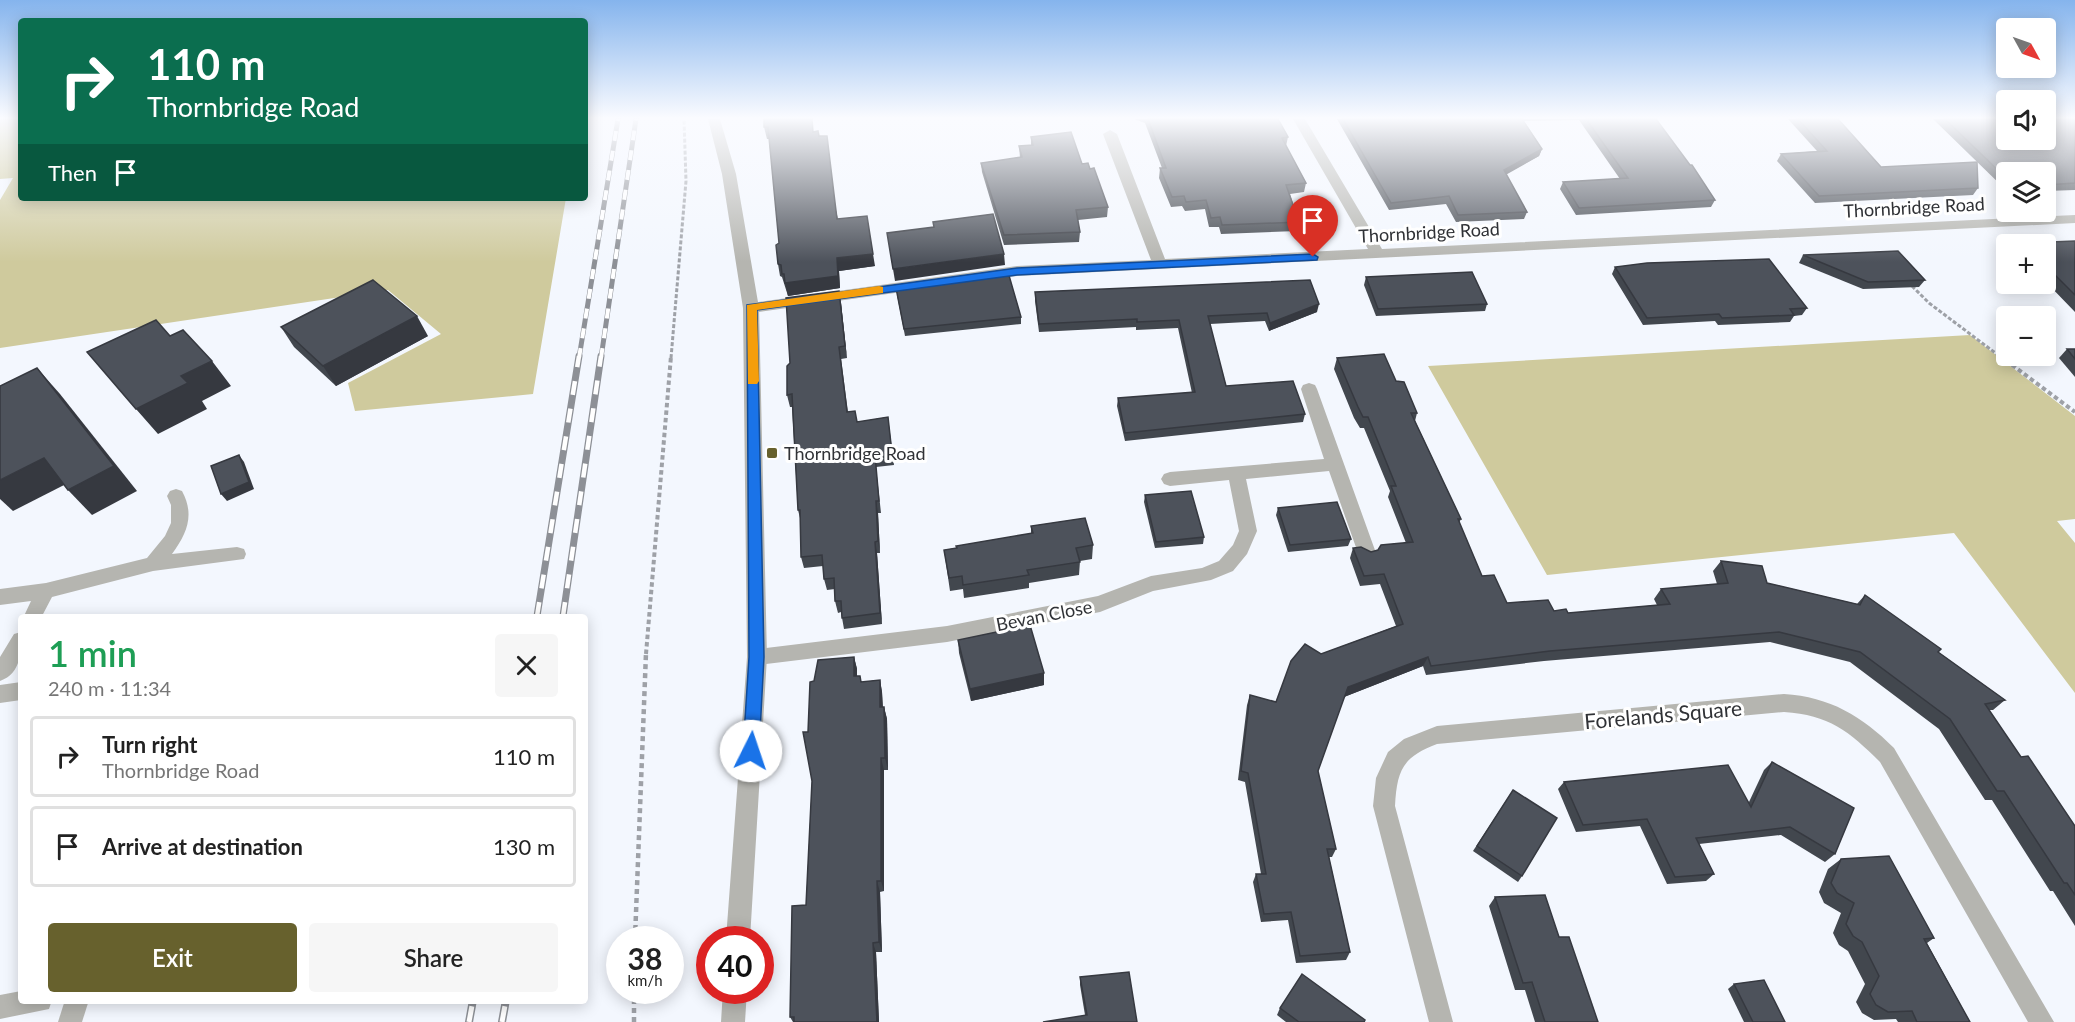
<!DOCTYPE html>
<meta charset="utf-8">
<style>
:root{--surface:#fff;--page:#f6f6f6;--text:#222;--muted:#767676;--line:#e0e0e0;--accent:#67612d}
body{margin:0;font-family:Lato,sans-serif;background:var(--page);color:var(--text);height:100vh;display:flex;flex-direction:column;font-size:22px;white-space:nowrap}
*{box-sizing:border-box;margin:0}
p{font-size:20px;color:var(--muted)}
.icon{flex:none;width:33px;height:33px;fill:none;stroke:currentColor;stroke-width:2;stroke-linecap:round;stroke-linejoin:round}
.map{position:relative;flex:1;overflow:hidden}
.sheet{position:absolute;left:18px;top:614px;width:570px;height:390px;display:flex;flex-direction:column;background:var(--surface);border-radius:6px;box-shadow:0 3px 15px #0003}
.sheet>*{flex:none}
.hud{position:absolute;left:18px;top:18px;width:570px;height:183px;border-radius:6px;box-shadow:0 3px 15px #0003;background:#0b6e4f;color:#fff;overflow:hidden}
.needle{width:39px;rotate:130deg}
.tools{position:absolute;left:1996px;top:18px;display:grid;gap:12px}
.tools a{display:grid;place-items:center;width:60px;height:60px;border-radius:6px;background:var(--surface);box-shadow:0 3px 15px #0003;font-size:30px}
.speed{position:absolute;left:606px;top:926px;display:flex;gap:12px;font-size:30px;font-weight:700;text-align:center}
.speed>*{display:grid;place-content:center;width:78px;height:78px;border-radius:50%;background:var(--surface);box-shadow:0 3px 15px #0003;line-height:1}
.speed small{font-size:15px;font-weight:400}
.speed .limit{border:9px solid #d22;background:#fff;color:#111}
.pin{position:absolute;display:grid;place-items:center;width:51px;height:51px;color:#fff;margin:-62px -26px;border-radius:50% 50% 50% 0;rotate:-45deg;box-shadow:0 0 6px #0007}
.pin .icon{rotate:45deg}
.me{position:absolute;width:66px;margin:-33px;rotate:4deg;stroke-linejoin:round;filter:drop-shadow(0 0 4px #0008)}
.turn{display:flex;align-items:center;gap:21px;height:126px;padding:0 30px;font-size:27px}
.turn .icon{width:78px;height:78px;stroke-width:2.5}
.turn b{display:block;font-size:42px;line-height:51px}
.then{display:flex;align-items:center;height:57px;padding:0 30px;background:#0003;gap:12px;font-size:22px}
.round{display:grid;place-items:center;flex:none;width:63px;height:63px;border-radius:6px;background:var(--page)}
.head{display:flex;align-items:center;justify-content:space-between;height:102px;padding:0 30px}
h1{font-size:36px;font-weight:600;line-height:45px;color:#1e9e55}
.action{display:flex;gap:12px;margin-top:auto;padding:12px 30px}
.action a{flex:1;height:69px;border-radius:6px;background:var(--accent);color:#fff;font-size:24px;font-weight:600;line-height:69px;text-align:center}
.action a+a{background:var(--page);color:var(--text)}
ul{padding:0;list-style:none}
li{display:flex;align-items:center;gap:18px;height:81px;margin:0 12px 9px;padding:0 18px;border:3px solid var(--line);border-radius:6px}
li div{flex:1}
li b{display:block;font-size:22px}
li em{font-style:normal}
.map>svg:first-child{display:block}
.green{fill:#cfca9d}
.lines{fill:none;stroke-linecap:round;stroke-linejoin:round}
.path-far2{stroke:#9ea1a7;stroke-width:3;stroke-dasharray:4 2;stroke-linecap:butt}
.path-far1{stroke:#9ea1a7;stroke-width:4;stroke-dasharray:4.5 3;stroke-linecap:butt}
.path{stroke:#9ea1a7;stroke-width:4.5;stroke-dasharray:5 4;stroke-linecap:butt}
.service{fill:#b5b5b0;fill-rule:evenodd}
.minor{fill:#b5b5b0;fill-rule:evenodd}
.tertiary{fill:#b5b5b0;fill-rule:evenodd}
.rail-far2-casing{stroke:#8d9096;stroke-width:5}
.rail-far1-casing{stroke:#8d9096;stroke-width:7}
.rail-casing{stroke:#8d9096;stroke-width:8}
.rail-far2{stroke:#fff;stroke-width:4;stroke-dasharray:10;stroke-linecap:butt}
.rail-far1{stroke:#fff;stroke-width:4.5;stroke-dasharray:14;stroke-linecap:butt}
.rail{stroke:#fff;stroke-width:5;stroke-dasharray:16;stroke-linecap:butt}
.wall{fill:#42474e}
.shaded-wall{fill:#363940}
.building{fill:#4d525b;stroke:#363940;stroke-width:1.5}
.route{fill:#1a73e8;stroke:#114b97;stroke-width:1.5}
.slow{fill:#f59e0b}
.poi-dot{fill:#67612d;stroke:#fff;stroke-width:2}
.labels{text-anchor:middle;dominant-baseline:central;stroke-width:6;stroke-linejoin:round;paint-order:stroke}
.street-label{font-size:18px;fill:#303236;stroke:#fff}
.poi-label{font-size:18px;fill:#303236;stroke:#fff;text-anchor:start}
.near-street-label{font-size:21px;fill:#303236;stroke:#fff}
</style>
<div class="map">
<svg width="2075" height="1022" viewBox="0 0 2075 1022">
<rect width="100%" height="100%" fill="#f3f7fe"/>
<!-- green -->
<g class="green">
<polygon points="0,119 21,119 21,198 566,198 533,394 355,411 348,383 441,334 388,290 0,348 0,200 13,178 0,179"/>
<polygon points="1970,335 2075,416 2075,519 2057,521 2075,543 2075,693 1954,533 1547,575 1428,366"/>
</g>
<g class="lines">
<!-- path-far2 -->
<g class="path-far2">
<polyline points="1912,286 1929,303 2002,358"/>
<polyline points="671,358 686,181 684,119"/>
</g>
<!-- path-far1 -->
<g class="path-far1">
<polyline points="2000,356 2075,412"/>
<polyline points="646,654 671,356"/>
</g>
<!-- path -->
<g class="path">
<polyline points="635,939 646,653"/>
<polyline points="634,990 634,1022"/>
</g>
<!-- service -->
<g class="service">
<path d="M 176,489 L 182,491 C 195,515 187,533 172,554 L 237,547 L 244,549 L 246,554 L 244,559 L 153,571 L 52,597 L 42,616 L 24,616 L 31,601 L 0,605 L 0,589 L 46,583 L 147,558 L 165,536 L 171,523 L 171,505 L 167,496 L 170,491 Z"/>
<path d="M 21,632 C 21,651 22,673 0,681 L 0,657 L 14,634 Z"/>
</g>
<!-- minor -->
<g class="minor">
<polygon points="1293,119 1305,119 1382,249 2075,215 2075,223 1017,276 751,313 743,308 751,303 1017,266 1151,260 1103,134 1110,130 1117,134 1165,259 1368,249"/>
<polygon points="1309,383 1315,385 1317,389 1376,553 1374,558 1367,560 1360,558 1358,553 1329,471 1246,479 1257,531 1247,554 1233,571 1211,580 1153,591 1100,612 947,642 757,665 750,663 747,657 750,651 757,649 947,626 1098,596 1151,576 1202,568 1219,561 1233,545 1239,531 1229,480 1170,486 1164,484 1161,479 1164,474 1170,472 1324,459 1301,389 1303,385"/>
<polygon points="21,682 21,700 0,703 0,685"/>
<path d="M 1784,694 C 1830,697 1862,716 1894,748 L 2054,1022 L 2028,1022 L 1880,762 C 1849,731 1829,715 1784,712 L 1437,744 C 1402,757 1397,771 1395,806 L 1453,1022 L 1429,1022 L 1373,806 L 1376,778 L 1388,752 L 1404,739 L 1437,726 Z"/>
<polygon points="21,991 21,1000 52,1000 49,1009 0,1019 0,995"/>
<polygon points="65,1000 89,1000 82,1022 58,1022"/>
</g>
<!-- tertiary -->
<g class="tertiary">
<polygon points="708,119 720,119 736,174 759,308 767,657 750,939 726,939 747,657 743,308 722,174"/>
<polygon points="723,990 747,990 745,1022 721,1022"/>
</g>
<defs>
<g id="rail-far2">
<polyline points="579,358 618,119"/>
<polyline points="601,358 636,119"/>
</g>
<g id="rail-far1">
<polyline points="537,616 579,356"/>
<polyline points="563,616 601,356"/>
</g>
<g id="rail">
<polyline points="469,1022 473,1000"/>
<polyline points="502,1022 506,1000"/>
</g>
</defs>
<!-- rail-far2 casing -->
<use href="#rail-far2" class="rail-far2-casing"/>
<!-- rail-far1 casing -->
<use href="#rail-far1" class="rail-far1-casing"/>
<!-- rail casing -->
<use href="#rail" class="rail-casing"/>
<!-- rail-far2 -->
<use href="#rail-far2" class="rail-far2"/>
<!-- rail-far1 -->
<use href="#rail-far1" class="rail-far1"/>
<!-- rail -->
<use href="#rail" class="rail"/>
</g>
<!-- wall -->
<g class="wall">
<polygon points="764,119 814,132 819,136 838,219 875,266 839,271 840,288 788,296 782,277 780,276 778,264 779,243 769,139 767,139 764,127"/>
<polygon points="1134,119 1278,119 1288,137 1286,146 1306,183 1304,192 1290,194 1299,222 1297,231 1221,234 1219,227 1209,227 1205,209 1185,211 1182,206 1171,207 1159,178 1160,168 1162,168 1145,123"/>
<polygon points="1337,119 1656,119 1715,200 1711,207 1576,215 1560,189 1563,182 1620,179 1579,120 1524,121 1542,149 1539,156 1506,174 1527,212 1524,219 1456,222 1446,204 1389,210"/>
<polygon points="1788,119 1838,119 1881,167 1978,188 1973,195 1815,203 1777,161 1781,154 1817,151"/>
<polygon points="1933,119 2075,119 2075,190 2046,191 2046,172 2007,172 2007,191"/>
<polygon points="1031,137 1090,169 1108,207 1107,217 1078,220 1080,232 1079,242 1004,245 982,172 981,163 1020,158 1019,146 1031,145"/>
<polygon points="2075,241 2075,312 2046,282 2046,244 2022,244 2023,243"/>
<polygon points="1803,255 1925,280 1919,287 1863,289 1799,263"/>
<polygon points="1615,267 1807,308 1802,315 1794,316 1790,322 1718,325 1715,321 1643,325 1612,274"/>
<polygon points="1366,277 1487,304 1485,311 1376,316 1364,285"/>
<polygon points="1035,292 1317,312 1269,331 1265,321 1210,324 1226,386 1305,414 1303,422 1125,441 1117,406 1118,398 1192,393 1178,328 1136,330 1136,327 1039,332 1035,301"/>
<polygon points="897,295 1021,317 1021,324 905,336"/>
<polygon points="841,303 847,358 841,359 848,412 857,422 888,417 894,465 876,467 881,513 878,513 880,553 877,553 882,624 844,629 841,612 838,613 835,601 835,589 827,590 824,579 823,566 804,568 801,557 801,522 798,510 792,407 790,407 787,395 790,363"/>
<polygon points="281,327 428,336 336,386 294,347"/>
<polygon points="2067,349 2075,349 2075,377 2059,358"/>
<polygon points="1337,358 1396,381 1417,413 1415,421 1461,519 1459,523 1482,576 1507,603 1568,613 1657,605 1654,599 1661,589 1717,584 1713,571 1721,561 1767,583 1857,604 1865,595 1938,652 2005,700 1993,710 1989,710 2021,757 2075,826 2075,926 2053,891 2050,891 1992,800 1985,800 1939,729 1850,662 1770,642 1544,661 1426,675 1423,666 1344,697 1318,771 1336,849 1332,857 1329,857 1350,952 1346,960 1296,963 1288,920 1261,922 1253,882 1256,874 1261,874 1245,782 1238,780 1247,705 1250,695 1276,702 1321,654 1396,626 1380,584 1360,586 1350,558 1353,548 1371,552 1406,543 1388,497 1390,491 1364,428 1360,428 1354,418 1334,369"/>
<polygon points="1145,495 1204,537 1203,544 1155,548 1144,502"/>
<polygon points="1278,508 1351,539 1348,546 1288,552 1276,515"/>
<polygon points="1031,526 1093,545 1092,559 1080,561 1079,575 1029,583 1029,588 964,598 963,589 950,591 944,550 1031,534"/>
<polygon points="958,640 1044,673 1044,685 971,701 959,653"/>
<polygon points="854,657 857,669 857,676 862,682 880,680 882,692 883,707 884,707 887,719 888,770 884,770 884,891 880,892 882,952 876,952 879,1022 793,1022 790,1017 806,905 812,781 808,732 814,681"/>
<polygon points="1772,762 1835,854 1825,862 1781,835 1699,844 1714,874 1706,881 1667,884 1640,826 1576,832 1558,789 1564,782 1749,802 1764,770"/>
<polygon points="1513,790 1522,876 1518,882 1473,851"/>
<polygon points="1841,859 1934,938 1927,943 1970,1022 1898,1022 1896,1019 1874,1020 1862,1013 1856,1002 1865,984 1848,951 1839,945 1833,933 1841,913 1824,903 1819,892 1828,869"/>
<polygon points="1495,897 1559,937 1598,1022 1535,1022 1525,990 1515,990 1489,906"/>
<polygon points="1080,977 1137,1022 1085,1015 1080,985"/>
<polygon points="1734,984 1785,1022 1744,1022 1728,989"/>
<polygon points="1280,1008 1364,1022 1286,1022 1277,1015"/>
</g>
<!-- shaded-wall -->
<g class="shaded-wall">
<polygon points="1542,149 1539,156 1502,177 1504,170"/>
<polygon points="873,254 875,266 839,271 840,288 788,296 785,283 837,258"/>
<polygon points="1004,254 1005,265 895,281 893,269"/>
<polygon points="839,291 841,303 847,358 845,346"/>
<polygon points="1319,304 1317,312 1269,331 1270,323"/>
<polygon points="417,316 428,336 336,386 323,366"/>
<polygon points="212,361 231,386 202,401 207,409 158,434 136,409 181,376"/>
<polygon points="37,368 60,394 137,491 92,515 68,490"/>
<polygon points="239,455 244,462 254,489 227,501 221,494"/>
<polygon points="44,458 68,483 13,511 0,499 0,480"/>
<polygon points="876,501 878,513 880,553 878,541"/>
<polygon points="875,542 877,553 882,624 880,613"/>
<polygon points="854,657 857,669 857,689 854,676"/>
<polygon points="1428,657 1423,666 1344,697 1348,687"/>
<polygon points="1044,673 1044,685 971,701 970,689"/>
<polygon points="880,680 882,692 883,719 880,707"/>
<polygon points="884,707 887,719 888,770 885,758"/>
<polygon points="881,758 884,770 884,891 881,881"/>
<polygon points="877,881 880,892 882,952 879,942"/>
<polygon points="873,943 876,952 879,1022 877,1022"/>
</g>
<!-- building -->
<g class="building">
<polygon points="764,119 812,119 813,132 818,131 819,136 827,136 837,219 867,216 873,254 837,258 838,276 785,283 784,274 782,274 781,265 778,264 776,245 779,243 768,127 764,127"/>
<polygon points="1148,119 1278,119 1288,137 1282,138 1306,183 1286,185 1299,222 1222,225 1220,217 1211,218 1206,200 1186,202 1184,196 1172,197 1160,168 1166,168"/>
<polygon points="1343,119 1522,119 1542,149 1504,170 1527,212 1458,215 1449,196 1391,203"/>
<polygon points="1586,119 1656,119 1690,165 1692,165 1715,200 1579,208 1563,182 1628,178"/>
<polygon points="1798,119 1838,119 1881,167 1977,162 1978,188 1819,196 1781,154 1827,151"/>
<polygon points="1945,119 2007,119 2007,140 2046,140 2046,119 2075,119 2075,183 2046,185 2046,172 2007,172 2007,179"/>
<polygon points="1071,132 1082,164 1088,163 1090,169 1094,168 1108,207 1076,210 1080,232 1004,235 981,163 1022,157 1019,146 1033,145 1031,137"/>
<polygon points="993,214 1004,254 893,269 887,233 934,227 933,222"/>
<polygon points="2075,241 2075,295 2046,266 2046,244 2025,244 2023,243"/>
<polygon points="1898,251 1925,280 1868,282 1803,255"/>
<polygon points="1769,259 1807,308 1790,309 1794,315 1722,318 1719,314 1647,318 1615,267 1647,263"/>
<polygon points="1008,272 1021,317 904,329 896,288"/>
<polygon points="1472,272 1487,304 1378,309 1366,277"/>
<polygon points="373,280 417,316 323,366 281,327"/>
<polygon points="1310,280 1319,304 1270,323 1267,313 1208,316 1226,386 1293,381 1305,414 1125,433 1118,398 1195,392 1179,320 1137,322 1137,319 1039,324 1035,292"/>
<polygon points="839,291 845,346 839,347 847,412 855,411 857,422 888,417 892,453 875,455 879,501 876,501 878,541 875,542 880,613 842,618 841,601 835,601 834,578 824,579 822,555 801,557 800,510 798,510 792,394 787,395 787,366 790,363 786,298"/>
<polygon points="156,320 170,336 183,330 212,361 181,376 188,383 136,409 87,352"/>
<polygon points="2067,349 2075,349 2075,359"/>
<polygon points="1384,354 1396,381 1404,382 1417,413 1411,413 1461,519 1458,519 1482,576 1494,575 1507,603 1548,600 1554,611 1566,609 1568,613 1670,604 1661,589 1728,583 1721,561 1762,566 1767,583 1860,605 1865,595 1941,649 1938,652 2005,700 1985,704 2021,757 2028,756 2075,826 2075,895 2067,883 2064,883 2004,791 1997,791 1950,719 1860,652 1779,632 1550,651 1431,666 1428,657 1348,687 1318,771 1336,849 1327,849 1350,952 1300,956 1291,912 1264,914 1256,874 1266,874 1248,773 1241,771 1250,695 1276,702 1291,661 1305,644 1321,654 1403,624 1384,574 1364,576 1353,548 1361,547 1371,552 1378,550 1381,545 1413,542 1391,486 1396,486 1368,417 1363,417 1358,407 1337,358"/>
<polygon points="37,368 114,466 68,490 44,458 0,480 0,386"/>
<polygon points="239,455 249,482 221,494 211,466"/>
<polygon points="1191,491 1204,537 1156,542 1145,495"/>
<polygon points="1337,502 1351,539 1290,545 1278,508"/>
<polygon points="1085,518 1093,545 1076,548 1080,562 1027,570 1029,575 963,585 962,576 949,578 944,550 957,548 956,546 1033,533 1031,526"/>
<polygon points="1030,625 1044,673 970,689 958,640"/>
<polygon points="854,657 854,676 860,676 861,682 880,680 880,707 884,707 885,758 881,758 881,881 877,881 879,942 873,943 877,1022 794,1022 794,1017 790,1017 792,906 806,905 812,781 803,732 808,732 810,682 814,681 818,660"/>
<polygon points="1772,762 1854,808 1835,854 1790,827 1696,838 1714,874 1675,877 1647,819 1583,825 1564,782 1728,765 1751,807"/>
<polygon points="1513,790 1557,818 1522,876 1477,846"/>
<polygon points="1889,856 1934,938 1924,939 1970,1022 1917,1022 1912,1011 1888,1012 1876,1005 1870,994 1879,976 1862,942 1853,936 1846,924 1854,903 1837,893 1831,883 1841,859"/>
<polygon points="1545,895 1559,937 1569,937 1598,1022 1545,1022 1532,982 1523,983 1495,897"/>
<polygon points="1129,972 1137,1022 1043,1022 1087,1015 1080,977"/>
<polygon points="1302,974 1365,1020 1364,1022 1299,1022 1280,1008"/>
<polygon points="1764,980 1785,1022 1753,1022 1734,984"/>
</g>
<!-- sky -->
<linearGradient id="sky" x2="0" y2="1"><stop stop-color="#85b4ed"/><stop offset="0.45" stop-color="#fafbff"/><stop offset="1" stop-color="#fafbff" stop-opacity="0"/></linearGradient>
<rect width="2075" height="262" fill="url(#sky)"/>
<!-- route -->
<polygon class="route" points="1313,254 1318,257 1317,260 1017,275 757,310 764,657 759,751 756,756 751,758 745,756 743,751 749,657 747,305 1017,268"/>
<!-- slow -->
<polygon class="slow" points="879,286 883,287 883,293 757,310 759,381 757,384 748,384 747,305"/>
<!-- markers -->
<rect class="poi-dot" x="766" y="447" width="12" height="12" rx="3"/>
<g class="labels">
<!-- street labels -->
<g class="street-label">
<text transform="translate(1914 207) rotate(-3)">Thornbridge Road</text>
<text transform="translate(1429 232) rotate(-3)">Thornbridge Road</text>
<text transform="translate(1044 615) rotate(-11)">Bevan Close</text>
</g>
<!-- poi labels -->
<g class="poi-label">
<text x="784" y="453">Thornbridge Road</text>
</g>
<!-- near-street labels -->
<g class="near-street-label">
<text transform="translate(1663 714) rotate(-5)">Forelands Square</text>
</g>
</g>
</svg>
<div class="tools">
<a><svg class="needle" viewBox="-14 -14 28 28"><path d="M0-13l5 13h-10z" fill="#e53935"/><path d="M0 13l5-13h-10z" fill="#767676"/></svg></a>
<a><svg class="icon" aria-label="sound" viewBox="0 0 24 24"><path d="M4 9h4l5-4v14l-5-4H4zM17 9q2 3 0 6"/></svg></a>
<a><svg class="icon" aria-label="layers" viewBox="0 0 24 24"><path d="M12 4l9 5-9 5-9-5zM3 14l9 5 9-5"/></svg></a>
<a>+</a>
<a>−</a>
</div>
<div class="speed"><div>38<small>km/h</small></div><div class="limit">40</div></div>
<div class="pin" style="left:1313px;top:257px;background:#d93025"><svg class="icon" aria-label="arrive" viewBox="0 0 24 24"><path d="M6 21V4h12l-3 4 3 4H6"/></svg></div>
<svg class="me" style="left:751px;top:751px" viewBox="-20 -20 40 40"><circle r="19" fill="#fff"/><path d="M0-13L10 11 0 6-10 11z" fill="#1a73e8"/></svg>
<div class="hud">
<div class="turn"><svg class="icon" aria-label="right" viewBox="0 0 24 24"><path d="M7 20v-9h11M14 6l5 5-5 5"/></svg><div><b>110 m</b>Thornbridge Road</div></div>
<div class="then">Then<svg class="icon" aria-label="arrive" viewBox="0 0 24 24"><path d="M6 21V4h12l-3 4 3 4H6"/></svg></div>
</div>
<section class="sheet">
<div class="head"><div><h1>1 min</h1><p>240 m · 11:34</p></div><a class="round"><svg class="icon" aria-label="close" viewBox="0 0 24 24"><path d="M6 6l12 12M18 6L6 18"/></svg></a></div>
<ul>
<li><svg class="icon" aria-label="right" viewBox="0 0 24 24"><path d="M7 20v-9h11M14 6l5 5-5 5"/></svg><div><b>Turn right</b><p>Thornbridge Road</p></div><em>110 m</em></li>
<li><svg class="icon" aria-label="arrive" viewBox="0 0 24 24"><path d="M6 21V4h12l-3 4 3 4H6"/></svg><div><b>Arrive at destination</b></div><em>130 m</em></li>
</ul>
<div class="action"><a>Exit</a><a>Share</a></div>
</section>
</div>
